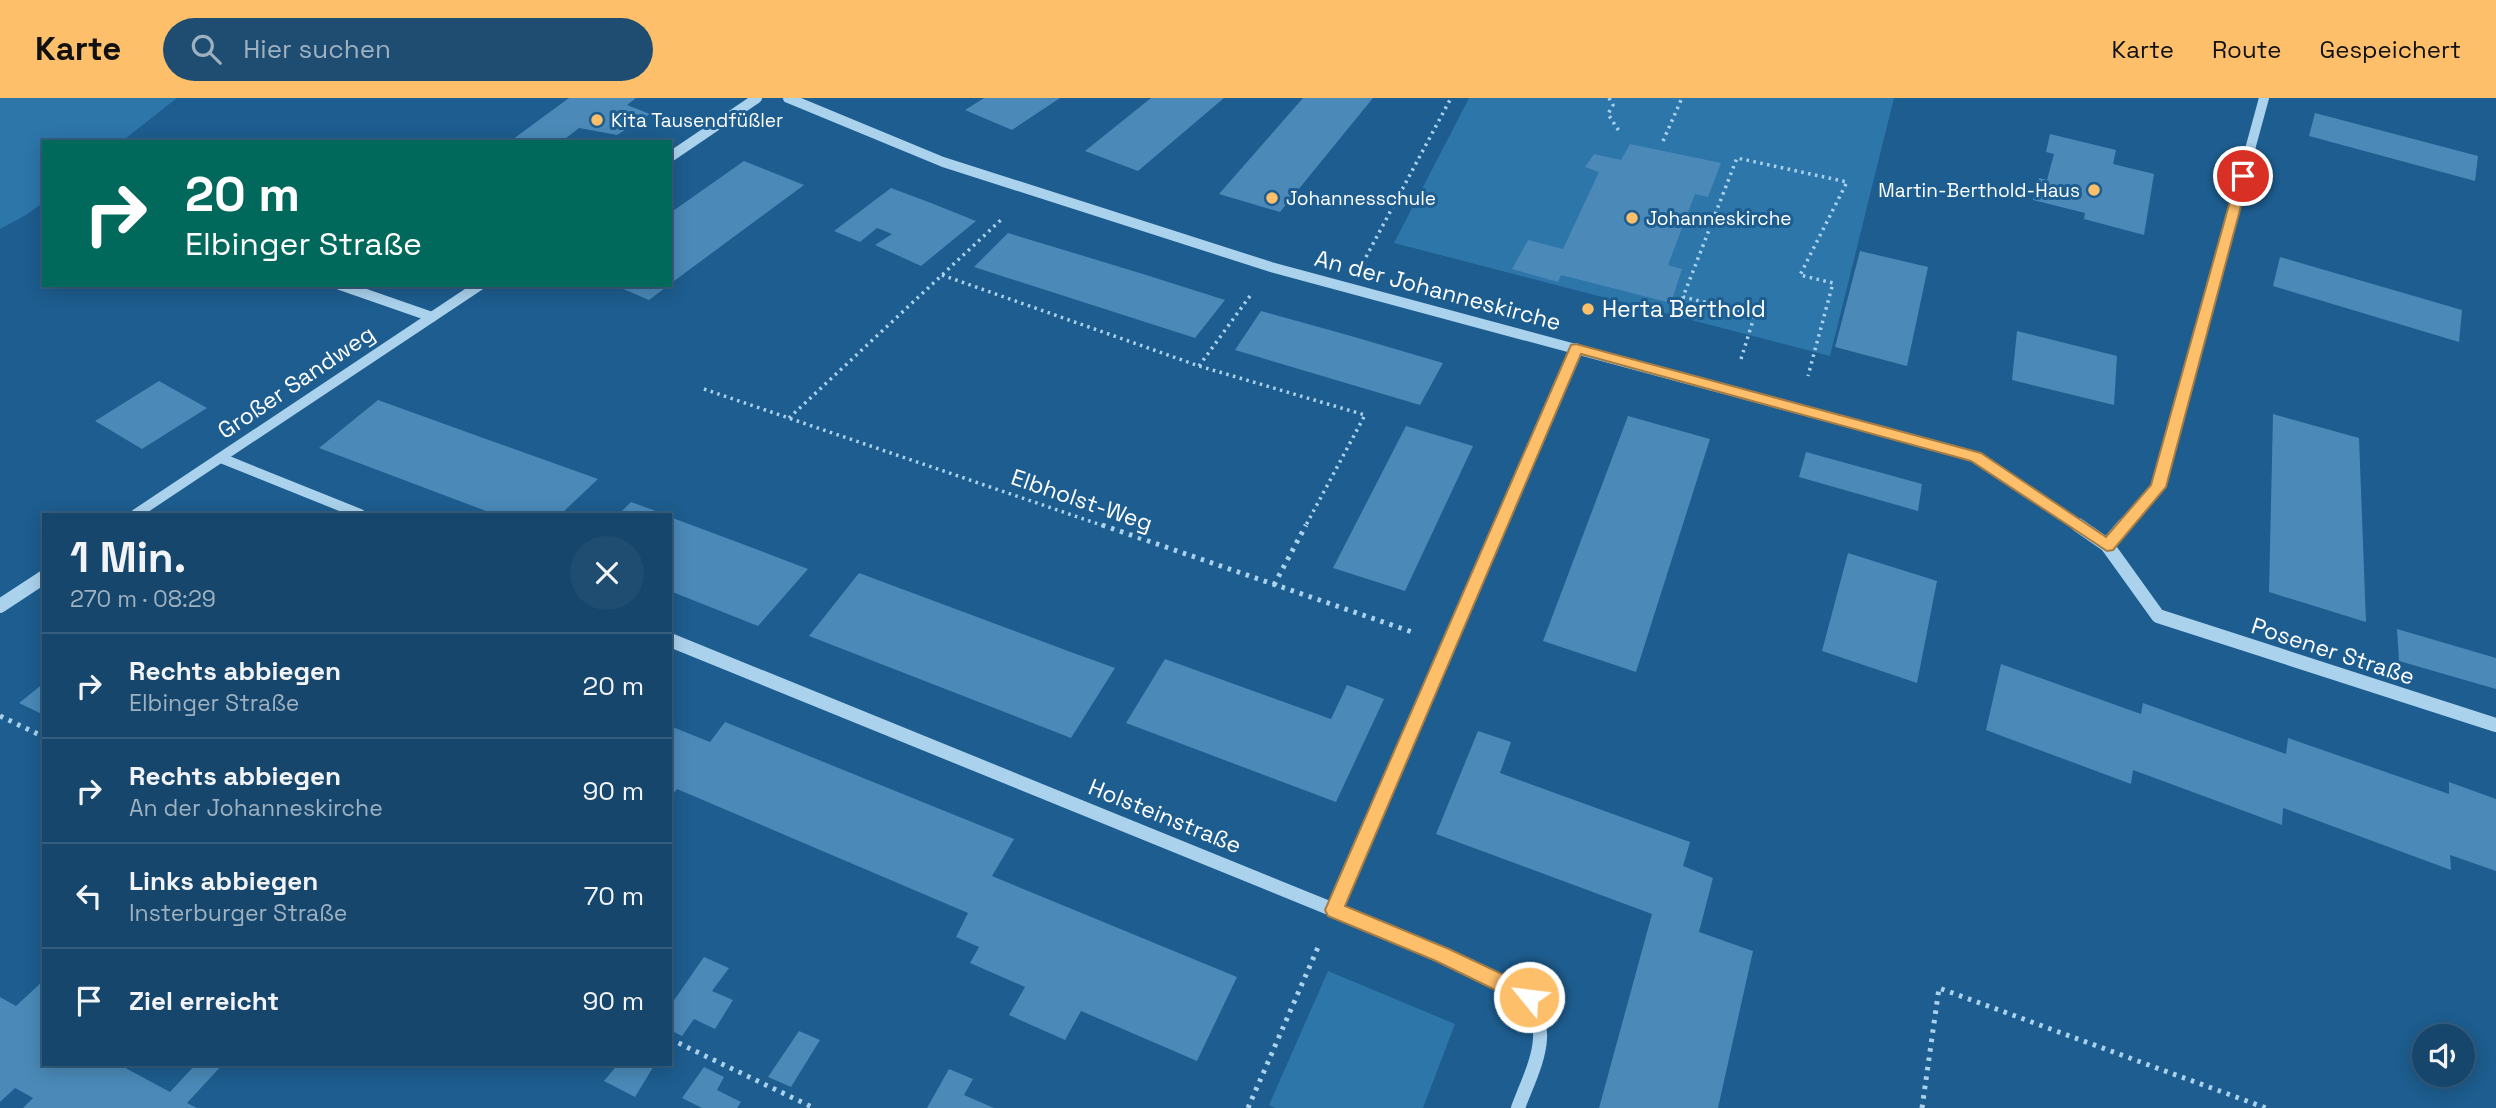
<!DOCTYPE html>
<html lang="de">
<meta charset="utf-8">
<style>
:root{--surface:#16466b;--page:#1f4d71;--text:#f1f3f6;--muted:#9eb1c1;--line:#355e7e;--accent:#fdbf6a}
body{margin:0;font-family:"Space Grotesk",sans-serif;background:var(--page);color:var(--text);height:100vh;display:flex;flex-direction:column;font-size:26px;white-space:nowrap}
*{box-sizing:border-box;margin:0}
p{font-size:23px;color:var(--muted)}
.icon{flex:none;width:38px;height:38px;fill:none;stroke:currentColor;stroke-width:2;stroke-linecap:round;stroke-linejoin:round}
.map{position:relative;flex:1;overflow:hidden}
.sheet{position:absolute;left:42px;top:415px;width:630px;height:553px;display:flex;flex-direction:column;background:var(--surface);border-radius:0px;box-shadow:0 4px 18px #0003,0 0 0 2px var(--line)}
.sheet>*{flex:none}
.guide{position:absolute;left:42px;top:42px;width:630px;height:147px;border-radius:0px;box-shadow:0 4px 18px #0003,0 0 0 2px var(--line);background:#00695c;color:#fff;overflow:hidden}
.tools{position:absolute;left:2412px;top:926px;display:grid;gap:14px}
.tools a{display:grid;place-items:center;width:63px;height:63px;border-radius:50%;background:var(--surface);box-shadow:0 4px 18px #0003,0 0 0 2px var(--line);font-size:35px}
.pin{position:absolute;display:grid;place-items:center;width:60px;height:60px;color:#fff;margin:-30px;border:4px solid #fff;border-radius:50%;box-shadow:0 2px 7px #0007}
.me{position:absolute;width:77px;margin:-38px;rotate:299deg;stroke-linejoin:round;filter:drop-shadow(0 0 5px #0008)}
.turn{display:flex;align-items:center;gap:24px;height:147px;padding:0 28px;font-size:32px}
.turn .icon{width:91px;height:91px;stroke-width:2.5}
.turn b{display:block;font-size:49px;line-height:60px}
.round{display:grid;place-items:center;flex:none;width:74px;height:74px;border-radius:37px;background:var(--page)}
.headline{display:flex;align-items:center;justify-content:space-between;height:119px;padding:0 28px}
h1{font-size:42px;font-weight:800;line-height:52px}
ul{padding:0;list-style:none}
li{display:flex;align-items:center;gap:21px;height:105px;padding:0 28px;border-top:2px solid var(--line)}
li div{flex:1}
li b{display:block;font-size:26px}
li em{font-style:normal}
header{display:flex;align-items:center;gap:42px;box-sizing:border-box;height:98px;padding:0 35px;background:var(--accent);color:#111}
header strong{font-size:33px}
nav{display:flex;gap:38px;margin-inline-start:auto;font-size:24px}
.search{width:490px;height:63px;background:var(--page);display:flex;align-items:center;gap:18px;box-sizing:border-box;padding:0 24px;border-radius:38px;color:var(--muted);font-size:26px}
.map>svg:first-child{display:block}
.green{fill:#2d76aa}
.building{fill:#4a89b8}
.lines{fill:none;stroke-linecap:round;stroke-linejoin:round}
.path-far1{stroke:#abd2ed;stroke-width:3.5;stroke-dasharray:2.5 4.5;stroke-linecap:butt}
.path{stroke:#abd2ed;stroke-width:5;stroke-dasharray:3.5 6;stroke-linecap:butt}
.minor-far1{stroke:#abd2ed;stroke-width:10}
.minor{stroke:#abd2ed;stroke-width:14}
.route{fill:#fdbf6a;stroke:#a47c45;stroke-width:2}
.poi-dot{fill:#fdbf6a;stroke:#1d5d8f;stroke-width:2.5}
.labels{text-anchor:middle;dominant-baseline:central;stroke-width:6;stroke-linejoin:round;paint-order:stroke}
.far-poi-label{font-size:19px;fill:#fff;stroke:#1d5d8f;text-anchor:start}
.street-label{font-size:23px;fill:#fff;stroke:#1d5d8f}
.poi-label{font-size:23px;fill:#fff;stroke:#1d5d8f;text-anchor:start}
</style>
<header>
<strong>Karte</strong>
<div class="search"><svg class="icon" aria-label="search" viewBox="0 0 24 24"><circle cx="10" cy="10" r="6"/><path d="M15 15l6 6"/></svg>Hier suchen</div>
<nav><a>Karte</a><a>Route</a><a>Gespeichert</a></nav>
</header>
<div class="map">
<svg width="2496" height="1010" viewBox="0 0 2496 1010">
<rect width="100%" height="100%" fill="#1d5d8f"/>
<!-- green -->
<g class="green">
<polygon points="0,0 177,0 121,44 44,44 44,104 26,117 0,131"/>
<polygon points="1469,0 1894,0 1830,258 1394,145"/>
<polygon points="1328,873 1455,926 1423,1010 1275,1010 1269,1007"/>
</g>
<!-- building -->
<g class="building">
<polygon points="569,0 636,0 627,7 650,16 617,37 579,30 561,44 509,44"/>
<polygon points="984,0 1060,0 1012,32 965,12"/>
<polygon points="1151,0 1224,0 1138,73 1085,53"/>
<polygon points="1303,0 1373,0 1280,114 1219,96"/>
<polygon points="2315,15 2478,58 2475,83 2309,38"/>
<polygon points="2050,36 2116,52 2113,66 2154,76 2144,137 2084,121 2085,115 2033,102 2039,80 2047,82 2054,56 2046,54"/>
<polygon points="1630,46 1721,65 1708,99 1695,96 1668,167 1682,171 1671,205 1561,177 1558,184 1512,171 1528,142 1563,151 1599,74 1585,69 1594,56 1621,62"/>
<polygon points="744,63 804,87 670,186 670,115"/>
<polygon points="891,90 931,105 976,123 921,168 875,147 892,136 877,130 860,144 834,133"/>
<polygon points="1008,135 1143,176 1225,202 1195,240 974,169"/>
<polygon points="1860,153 1928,169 1907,268 1835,249"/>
<polygon points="2280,159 2462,212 2459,244 2273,188"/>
<polygon points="614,187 669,187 649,202"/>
<polygon points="1261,213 1351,238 1443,265 1420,307 1235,252"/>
<polygon points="2017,233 2117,258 2114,307 2012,282"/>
<polygon points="159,283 207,310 142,351 95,323"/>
<polygon points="378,302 486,341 598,381 561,416 494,416 319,350"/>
<polygon points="2273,316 2359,340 2366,524 2269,494"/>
<polygon points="1628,318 1710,341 1636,574 1543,543"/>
<polygon points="1406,328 1473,348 1405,493 1333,470"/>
<polygon points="1806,354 1922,386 1918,413 1799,379"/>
<polygon points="631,404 664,416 619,416"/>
<polygon points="670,419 761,453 808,471 758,528 670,493"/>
<polygon points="1848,455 1937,483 1917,585 1822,553"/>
<polygon points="859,475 1068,553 1115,570 1071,640 809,538"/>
<polygon points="2397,531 2496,560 2496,591 2399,563"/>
<polygon points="1165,561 1331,621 1347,587 1384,601 1336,704 1126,625"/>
<polygon points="2001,566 2141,616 2143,605 2286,656 2288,640 2449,696 2449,684 2496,701 2496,773 2450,757 2451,772 2283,710 2282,727 2133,672 2131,686 1986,632"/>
<polygon points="44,585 44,617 19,605"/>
<polygon points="725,624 1014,741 992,778 1237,879 1197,963 1081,913 1065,942 1009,917 1025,889 970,865 979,849 956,839 968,815 677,691 670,700 670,628 710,644"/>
<polygon points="1478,633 1511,644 1500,675 1690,744 1683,768 1713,780 1699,834 1753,853 1718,1010 1599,1010 1652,816 1436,736"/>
<polygon points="704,859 729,870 712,893 733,902 715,931 694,921 682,938 670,932 670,908"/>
<polygon points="44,882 44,966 118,966 170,994 196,966 223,966 187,1005 197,1010 23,1010 33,1000 15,990 0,1004 0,899 16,908"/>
<polygon points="799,933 820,942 791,989 768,979"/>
<polygon points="618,966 655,966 635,999 604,983"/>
<polygon points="704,969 724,979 717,992 741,1004 737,1010 702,1010 682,1000"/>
<polygon points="949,971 973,981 964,997 994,1010 927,1010"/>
</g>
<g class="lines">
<!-- path-far1 -->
<g class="path-far1">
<polyline points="1609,0 1613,7 1608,16 1619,33"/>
<polyline points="1663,43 1682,0"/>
<polyline points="1366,159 1451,0"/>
<polyline points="942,177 1199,268 1365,317 1305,429"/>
<polyline points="1741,261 1755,216 1683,199 1737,60 1847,84 1800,177 1833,185 1808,278"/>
<polyline points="1199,268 1250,198"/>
<polyline points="704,291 1107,429"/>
<polyline points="789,320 1003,120"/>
</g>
<!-- path -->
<g class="path">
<polyline points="1102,427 1415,535"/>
<polyline points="1274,487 1306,427"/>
<polyline points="0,618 44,639"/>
<polyline points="670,941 814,1010"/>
<polyline points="1248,1010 1319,847"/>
<polyline points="1922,1010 1939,890 2266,1010"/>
</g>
<!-- minor-far1 -->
<g class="minor-far1">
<polyline points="788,0 943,64 1271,169 1976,359 2080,429"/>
<polyline points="670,59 757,0"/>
<polyline points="340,187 432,219"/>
<polyline points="221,360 360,416"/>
<polyline points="136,416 480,187"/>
<polyline points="1499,429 1576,250"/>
<polyline points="2123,429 2158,389 2264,0"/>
</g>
<!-- minor -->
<g class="minor">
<polyline points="2078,427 2107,447"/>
<polyline points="2124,427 2107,447 2158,518 2496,627"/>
<polyline points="0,508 44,479"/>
<path d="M 670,542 L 1334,812 L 1517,891 C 1559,927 1534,967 1518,1010"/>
<polyline points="1334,812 1500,427"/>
</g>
</g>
<!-- route -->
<polygon class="route" points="2243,74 2249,78 2166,389 2113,452 2107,453 1971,363 1581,256 1345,808 1449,851 1536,892 1539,899 1536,905 1529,908 1522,905 1436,863 1328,818 1325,812 1571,247 1576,246 1981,355 2106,439 2151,387 2237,78"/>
<!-- markers -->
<g class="poi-dot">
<circle cx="597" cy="22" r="7"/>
<circle cx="2094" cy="92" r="7"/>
<circle cx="1272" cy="100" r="7"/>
<circle cx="1632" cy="120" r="7"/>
<circle cx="1588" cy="211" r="7"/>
</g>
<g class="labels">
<!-- far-poi labels -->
<g class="far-poi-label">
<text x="611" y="22">Kita Tausendfüßler</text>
<text x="2080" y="92" text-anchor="end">Martin-Berthold-Haus</text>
<text x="1286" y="100">Johannesschule</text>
<text x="1646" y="120">Johanneskirche</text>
</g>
<!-- street labels -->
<g class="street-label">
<text transform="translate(1438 192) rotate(15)">An der Johanneskirche</text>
<text transform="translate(296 284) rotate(-34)">Großer Sandweg</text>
<text transform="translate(1082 402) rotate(19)">Elbholst-Weg</text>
<text transform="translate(2333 553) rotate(18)">Posener Straße</text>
<text transform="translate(1165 718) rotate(22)">Holsteinstraße</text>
</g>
<!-- poi labels -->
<g class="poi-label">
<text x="1602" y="211">Herta Berthold</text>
</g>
</g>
</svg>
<div class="tools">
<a><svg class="icon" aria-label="sound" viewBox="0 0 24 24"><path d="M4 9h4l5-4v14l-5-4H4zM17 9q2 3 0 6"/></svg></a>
</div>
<div class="pin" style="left:2243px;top:78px;background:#d93025"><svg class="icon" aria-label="arrive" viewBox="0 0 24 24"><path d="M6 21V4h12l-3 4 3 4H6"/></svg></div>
<svg class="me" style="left:1529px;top:899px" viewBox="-20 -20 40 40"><circle r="17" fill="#fdbf6a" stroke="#fff" stroke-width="3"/><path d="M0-11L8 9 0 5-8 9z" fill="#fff"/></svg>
<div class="guide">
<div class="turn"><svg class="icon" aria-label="right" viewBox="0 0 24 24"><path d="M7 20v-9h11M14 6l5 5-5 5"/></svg><div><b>20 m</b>Elbinger Straße</div></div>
</div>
<section class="sheet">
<div class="headline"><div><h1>1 Min.</h1><p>270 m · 08:29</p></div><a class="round"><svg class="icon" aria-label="close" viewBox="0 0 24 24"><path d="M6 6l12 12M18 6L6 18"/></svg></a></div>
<ul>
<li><svg class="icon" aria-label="right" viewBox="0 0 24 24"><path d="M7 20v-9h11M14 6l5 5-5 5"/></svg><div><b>Rechts abbiegen</b><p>Elbinger Straße</p></div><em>20 m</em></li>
<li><svg class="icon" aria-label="right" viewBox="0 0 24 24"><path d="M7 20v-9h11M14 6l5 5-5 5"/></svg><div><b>Rechts abbiegen</b><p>An der Johanneskirche</p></div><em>90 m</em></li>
<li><svg class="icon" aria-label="left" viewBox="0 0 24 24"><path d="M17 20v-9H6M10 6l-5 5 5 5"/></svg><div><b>Links abbiegen</b><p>Insterburger Straße</p></div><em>70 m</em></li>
<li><svg class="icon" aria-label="arrive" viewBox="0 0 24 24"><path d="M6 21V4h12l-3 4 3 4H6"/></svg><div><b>Ziel erreicht</b></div><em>90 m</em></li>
</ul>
</section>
</div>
